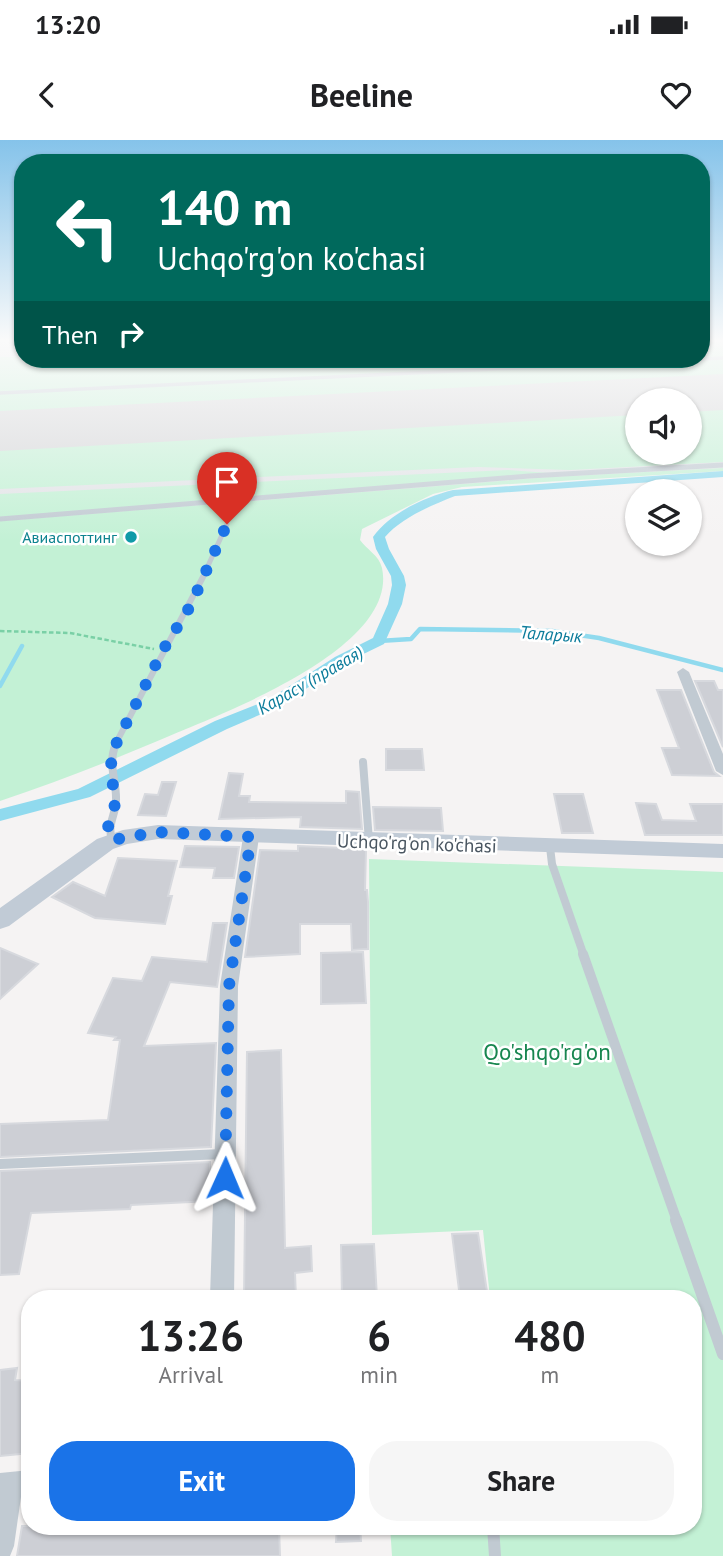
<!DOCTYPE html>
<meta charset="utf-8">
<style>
:root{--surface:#fff;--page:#f6f6f6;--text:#202124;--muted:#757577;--accent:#1a73e8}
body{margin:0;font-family:"PT Sans",sans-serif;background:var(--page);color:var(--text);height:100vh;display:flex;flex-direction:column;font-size:26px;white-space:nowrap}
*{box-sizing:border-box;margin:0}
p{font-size:23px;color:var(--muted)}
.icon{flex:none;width:38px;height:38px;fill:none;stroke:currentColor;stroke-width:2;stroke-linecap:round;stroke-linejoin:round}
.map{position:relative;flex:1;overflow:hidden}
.panel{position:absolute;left:21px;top:1150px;width:681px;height:245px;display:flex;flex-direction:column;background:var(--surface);border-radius:28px;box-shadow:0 2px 5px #0004}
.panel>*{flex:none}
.guide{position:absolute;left:14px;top:14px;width:696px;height:214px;border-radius:28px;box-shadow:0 2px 5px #0004;background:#00695c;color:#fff;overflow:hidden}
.buttons{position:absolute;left:625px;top:248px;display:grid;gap:14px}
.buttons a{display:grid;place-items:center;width:77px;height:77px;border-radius:50%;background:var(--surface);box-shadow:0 2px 5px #0004;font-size:35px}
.pin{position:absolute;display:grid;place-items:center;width:60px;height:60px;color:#fff;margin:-72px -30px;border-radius:50% 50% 50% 0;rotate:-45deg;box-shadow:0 0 7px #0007}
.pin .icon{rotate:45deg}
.me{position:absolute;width:77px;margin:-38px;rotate:1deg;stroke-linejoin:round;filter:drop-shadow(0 0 5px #0008)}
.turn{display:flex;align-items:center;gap:24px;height:147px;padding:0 28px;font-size:32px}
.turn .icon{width:91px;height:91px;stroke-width:2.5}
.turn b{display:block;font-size:49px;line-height:60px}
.then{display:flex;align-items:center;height:66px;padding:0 28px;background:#0003;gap:14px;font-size:26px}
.eta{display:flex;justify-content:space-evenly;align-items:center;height:119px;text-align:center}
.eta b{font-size:42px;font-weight:800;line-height:49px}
.button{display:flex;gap:14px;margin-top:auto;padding:14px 28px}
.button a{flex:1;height:80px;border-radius:28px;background:var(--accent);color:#fff;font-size:28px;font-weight:800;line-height:80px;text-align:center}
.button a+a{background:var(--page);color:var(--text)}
.status{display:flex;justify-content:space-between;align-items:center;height:49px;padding:0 35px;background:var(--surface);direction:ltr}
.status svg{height:19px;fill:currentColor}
header{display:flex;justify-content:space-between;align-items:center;height:91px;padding:0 28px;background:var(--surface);font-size:32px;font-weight:800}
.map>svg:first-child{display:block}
.airport{fill:#e2e4e7;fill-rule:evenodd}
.green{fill:#c3f1d5}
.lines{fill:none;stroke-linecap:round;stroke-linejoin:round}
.stream{stroke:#90daee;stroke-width:4.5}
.canal{fill:#90daee;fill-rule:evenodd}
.runway{fill:#d5d6d8;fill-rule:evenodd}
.building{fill:#cdcfd5;stroke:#d7d9de;stroke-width:2}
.path{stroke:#7ad0a6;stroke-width:2.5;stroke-dasharray:4.5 2.5;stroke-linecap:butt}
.lane-far5{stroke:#c1cad2;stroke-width:3.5}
.lane-far4{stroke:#c1cad2;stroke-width:5}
.lane-far3{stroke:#c1cad2;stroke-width:6}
.lane-far2{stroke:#c1cad2;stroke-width:8}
.lane-far1{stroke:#c1cad2;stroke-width:10}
.lane{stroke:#c1cad2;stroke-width:12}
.street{fill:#c1cad2;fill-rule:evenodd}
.secondary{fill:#c1cbd6;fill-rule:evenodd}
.route{stroke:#1a73e8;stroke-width:12;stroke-dasharray:0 21.6}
.culture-dot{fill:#0f9aa8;stroke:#fff;stroke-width:2.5}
.labels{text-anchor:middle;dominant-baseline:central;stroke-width:5;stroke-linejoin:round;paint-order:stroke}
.far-culture-label{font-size:16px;fill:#0d838f;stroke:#fff;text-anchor:end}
.far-water-label{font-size:18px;font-style:italic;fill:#0c7c9b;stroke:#fff}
.street-label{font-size:19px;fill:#4a5661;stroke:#fff}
.near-park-label{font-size:23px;fill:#17864f;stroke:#fff}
</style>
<div class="status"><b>13:20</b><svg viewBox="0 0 49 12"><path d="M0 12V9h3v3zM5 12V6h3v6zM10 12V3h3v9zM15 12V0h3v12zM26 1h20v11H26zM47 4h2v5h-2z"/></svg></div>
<header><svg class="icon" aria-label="back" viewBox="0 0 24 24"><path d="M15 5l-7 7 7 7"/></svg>Beeline<svg class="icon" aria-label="heart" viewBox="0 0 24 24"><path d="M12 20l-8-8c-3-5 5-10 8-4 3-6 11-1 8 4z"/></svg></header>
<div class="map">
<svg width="723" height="1416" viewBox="0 0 723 1416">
<rect width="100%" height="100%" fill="#f5f3f3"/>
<!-- airport -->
<path class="airport" d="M 0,202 L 23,202 L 23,219 L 702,219 L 702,202 L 723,202 L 723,329 L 576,336 L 0,381 ZM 637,261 L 690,261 L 690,313 L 637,313 Z"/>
<!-- green -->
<g class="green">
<polygon points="702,202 723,202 723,238 0,276 0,217 702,219"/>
<polygon points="723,267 723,322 570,330 478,327 0,349 0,308 637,272 637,313 690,313 690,269"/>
<path d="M 723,328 L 723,331 L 462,347 L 433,354 L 362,389 L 360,400 C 367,410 379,415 382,428 C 399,507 228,571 174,594 C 116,619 59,641 0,661 L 0,381 L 549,337 Z"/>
<polygon points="508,330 549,333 0,377 0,354"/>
<polygon points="369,719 723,732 723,1416 392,1416 390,1386 693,1386 693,1158 490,1158 483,1090 372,1095"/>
</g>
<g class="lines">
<!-- stream -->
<g class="stream">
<polyline points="379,501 411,499 420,489 552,491 599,498 723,530"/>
<polyline points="0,546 22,506"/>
</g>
<!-- canal -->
<path class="canal" d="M 723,331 L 723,337 L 455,356 C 432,365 401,378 385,397 L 389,409 L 404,436 L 406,445 L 402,464 L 384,504 L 345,523 L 280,566 L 227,589 L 90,657 L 0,681 L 0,669 L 78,649 L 215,581 L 268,560 L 335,517 L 373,498 L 388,464 L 392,445 L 391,436 L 376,409 L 373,397 C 390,373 425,357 453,350 Z"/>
<!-- runway -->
<polygon class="runway" points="723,234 723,270 690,272 690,261 637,261 637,275 0,311 0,271"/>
</g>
<!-- building -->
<g class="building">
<polygon points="695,541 714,541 718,550 723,550 723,607"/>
<polygon points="657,550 681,550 714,632 719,636 672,635 662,608 679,608"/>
<polygon points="386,609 422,609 424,630 386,630"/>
<polygon points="229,633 243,634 239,656 250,656 249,662 346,663 346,651 359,652 362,689 300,687 301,677 219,679"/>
<polygon points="162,642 176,642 166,676 138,675 145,654 158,655"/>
<polygon points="554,654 583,654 593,693 562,693"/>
<polygon points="636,663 656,664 662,680 696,681 690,664 723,664 723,695 645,695"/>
<polygon points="373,667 441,668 443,691 375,690"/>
<polygon points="185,706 239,707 234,738 213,738 215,728 180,727"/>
<polygon points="298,706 366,709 365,750 367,750 368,762 368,809 352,810 351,784 300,784 300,814 245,817 260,710 298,711"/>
<polygon points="118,718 177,721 168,756 172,756 165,784 95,778 52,757 73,742 105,756"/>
<polygon points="213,783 227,783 217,847 170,842 144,906 216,903 211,1007 0,1017 0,984 108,980 120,900 114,900 116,897 88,893 113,838 142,841 152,817 207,822"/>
<polygon points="0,808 38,824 0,859"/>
<polygon points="363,812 366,863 321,864 321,813"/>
<polygon points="281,910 285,1108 311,1106 312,1131 295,1133 296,1158 244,1158 247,912"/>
<polygon points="210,1022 210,1061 131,1065 130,1069 31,1073 19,1134 0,1135 0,1031"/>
<polygon points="478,1093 488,1158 460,1158 452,1094"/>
<polygon points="374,1104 377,1158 342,1158 341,1105"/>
<polygon points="17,1228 15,1240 30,1241 30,1313 0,1316 0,1230"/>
<polygon points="22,1386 279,1386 280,1416 17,1416"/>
<polygon points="337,1386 360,1386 361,1401 336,1402"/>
</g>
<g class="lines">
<!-- path -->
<polyline class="path" points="0,491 70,493 154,509"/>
<!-- lane-far5 -->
<polyline class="lane-far5" points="0,253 723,218"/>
<!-- lane-far4 -->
<g class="lane-far4">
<polyline points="0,379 529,336 723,325"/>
<polyline points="202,439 227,384"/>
</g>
<!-- lane-far3 -->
<polyline class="lane-far3" points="115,605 203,437"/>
<!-- lane-far2 -->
<g class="lane-far2">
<polyline points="363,622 369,701"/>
<path d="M 112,700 C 107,684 115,677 116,661 C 117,641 107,624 116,604"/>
<polyline points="550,707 552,724 584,816"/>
</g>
<!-- lane-far1 -->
<g class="lane-far1">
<polyline points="583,814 677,1081"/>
<polyline points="0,1024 222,1014"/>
</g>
<!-- lane -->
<g class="lane">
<polyline points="676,1080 723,1214"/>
<polyline points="493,1386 495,1416"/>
</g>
<!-- street -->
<g class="street">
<polygon points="683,528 689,532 723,614 723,635 716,631 677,532"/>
<polygon points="251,692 259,697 238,846 234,1158 210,1158 220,846 243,697"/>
<polygon points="30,1330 30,1356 21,1357 14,1406 10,1416 0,1416 0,1333"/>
</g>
<!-- secondary -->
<polygon class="secondary" points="158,685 723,704 723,718 158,699 127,704 113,709 9,786 0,789 0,768 97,699 123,690"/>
</g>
<!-- sky -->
<linearGradient id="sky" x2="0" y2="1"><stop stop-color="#85c3ea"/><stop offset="0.5" stop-color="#fafafa"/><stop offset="1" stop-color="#fafafa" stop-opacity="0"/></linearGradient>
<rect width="723" height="401" fill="url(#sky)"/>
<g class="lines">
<!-- route -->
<polyline class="route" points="225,1038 229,846 251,697 158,692 112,700 108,687 116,661 110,630 114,608 163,510 191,465 227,384"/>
</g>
<!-- markers -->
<circle class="culture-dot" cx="131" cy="397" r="7"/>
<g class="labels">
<!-- far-culture labels -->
<g class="far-culture-label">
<text x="117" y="397">Авиаспоттинг</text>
</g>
<!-- far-water labels -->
<g class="far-water-label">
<text transform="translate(551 494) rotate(4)">Таларык</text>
<text transform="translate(310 540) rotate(-30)">Карасу (правая)</text>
</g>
<!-- street labels -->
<g class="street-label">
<text transform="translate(417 703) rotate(2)">Uchqo'rg'on ko'chasi</text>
</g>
<!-- near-park labels -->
<g class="near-park-label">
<text x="547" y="911">Qo'shqo'rg'on</text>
</g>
</g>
</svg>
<div class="buttons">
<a><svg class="icon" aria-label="sound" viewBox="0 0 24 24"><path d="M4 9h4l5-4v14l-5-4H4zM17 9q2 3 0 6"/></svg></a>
<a><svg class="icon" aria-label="layers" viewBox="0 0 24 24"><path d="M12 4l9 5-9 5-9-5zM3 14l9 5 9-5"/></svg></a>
</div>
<div class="pin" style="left:227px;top:384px;background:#d93025"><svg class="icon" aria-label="arrive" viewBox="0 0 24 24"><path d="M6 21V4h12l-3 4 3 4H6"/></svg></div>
<svg class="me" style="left:225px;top:1038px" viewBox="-20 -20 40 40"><path d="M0-17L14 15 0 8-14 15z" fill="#1a73e8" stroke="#fff" stroke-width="4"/></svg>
<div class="guide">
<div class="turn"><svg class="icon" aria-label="left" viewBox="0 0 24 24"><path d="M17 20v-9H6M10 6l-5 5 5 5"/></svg><div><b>140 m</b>Uchqo'rg'on ko'chasi</div></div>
<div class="then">Then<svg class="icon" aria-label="right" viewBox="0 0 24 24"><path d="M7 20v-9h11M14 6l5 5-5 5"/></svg></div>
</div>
<section class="panel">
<div class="eta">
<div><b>13:26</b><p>Arrival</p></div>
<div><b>6</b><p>min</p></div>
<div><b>480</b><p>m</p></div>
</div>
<div class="button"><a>Exit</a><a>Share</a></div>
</section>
</div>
